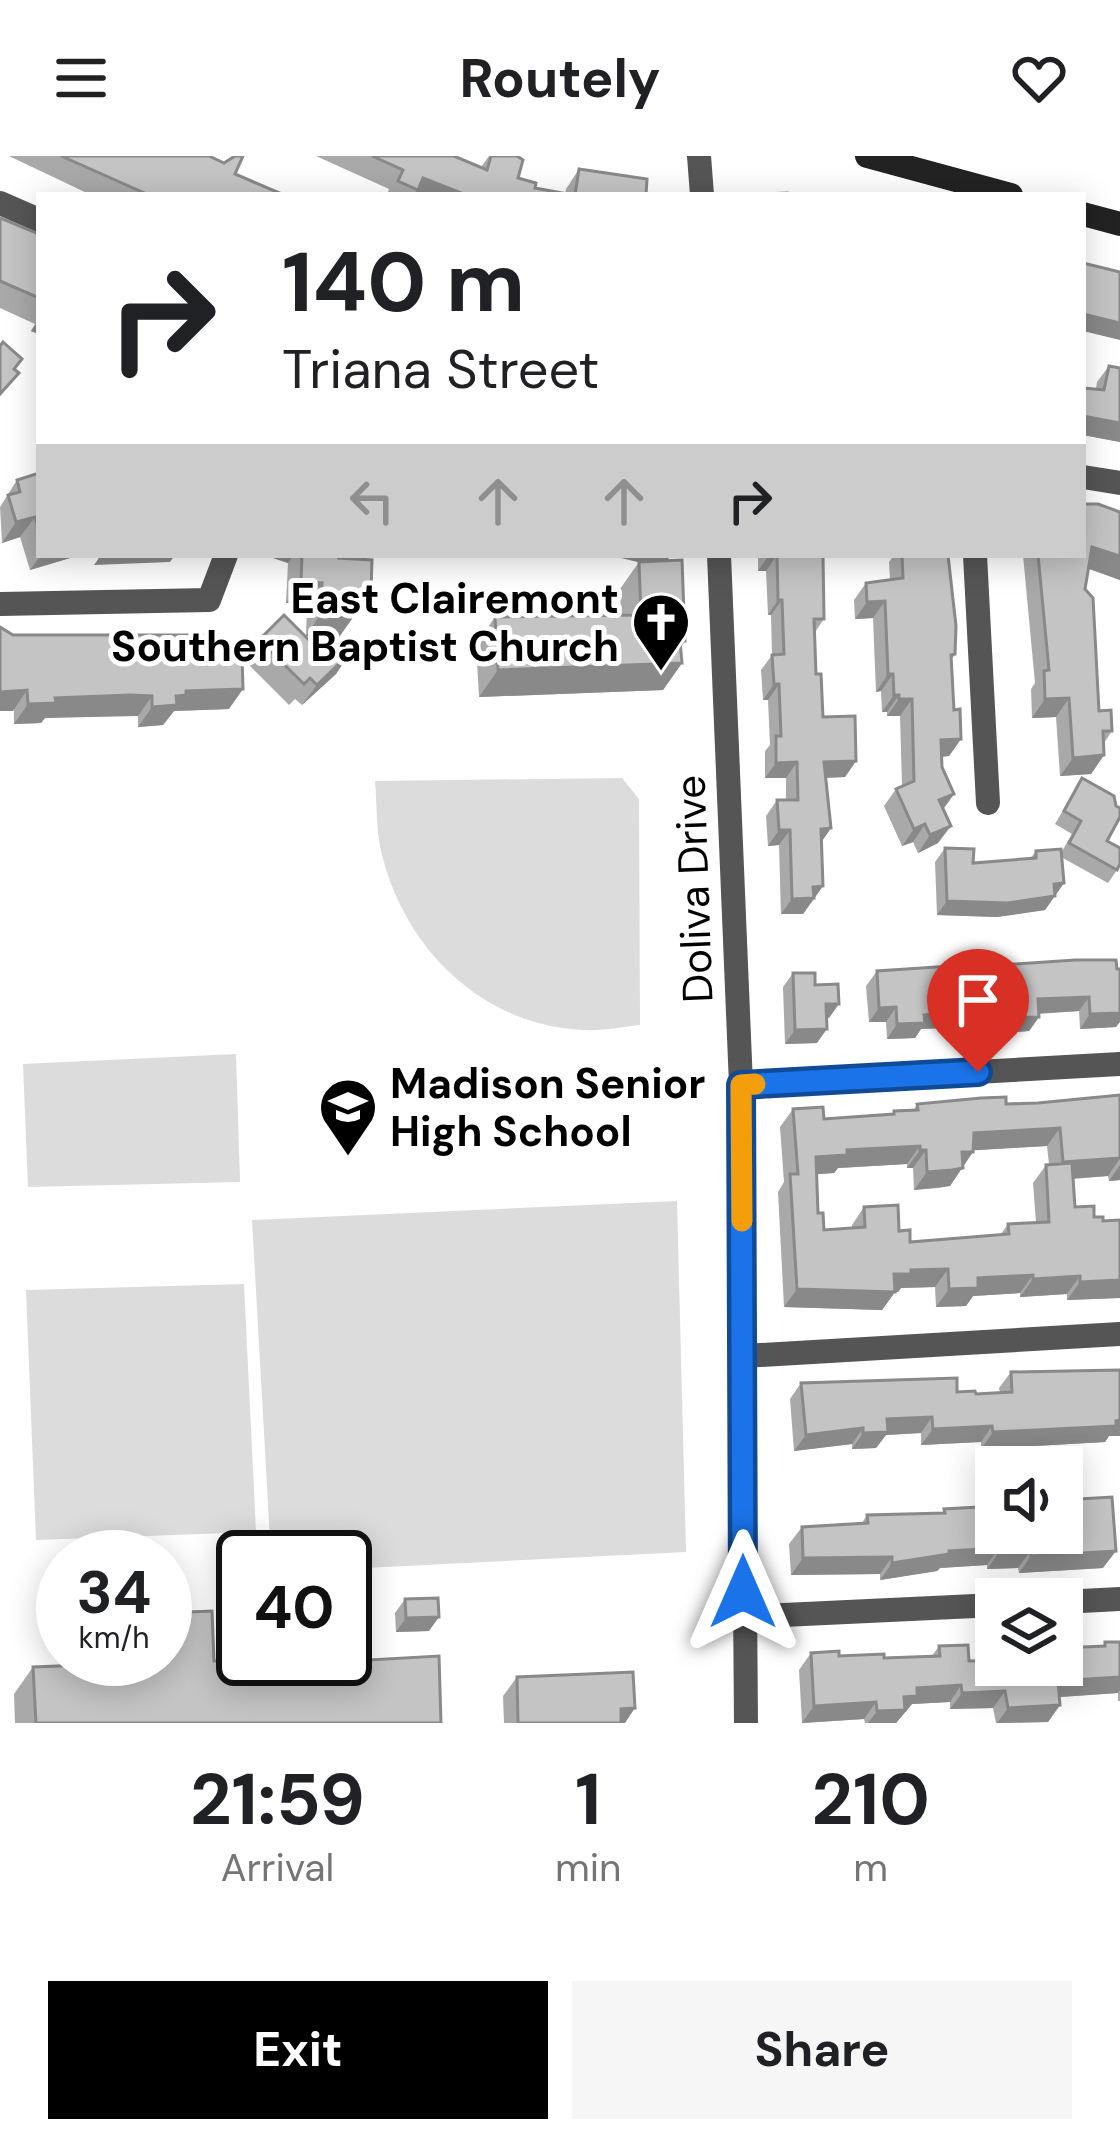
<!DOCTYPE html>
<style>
:root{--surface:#fff;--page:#f6f6f6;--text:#202124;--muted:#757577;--accent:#000}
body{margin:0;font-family:"DM Sans",sans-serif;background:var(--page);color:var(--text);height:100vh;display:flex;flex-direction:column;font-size:45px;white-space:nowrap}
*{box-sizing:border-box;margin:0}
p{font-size:39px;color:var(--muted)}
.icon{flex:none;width:66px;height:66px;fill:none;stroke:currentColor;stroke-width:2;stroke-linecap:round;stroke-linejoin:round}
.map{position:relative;height:1567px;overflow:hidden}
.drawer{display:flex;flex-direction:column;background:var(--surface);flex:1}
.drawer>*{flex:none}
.top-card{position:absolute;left:36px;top:36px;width:1050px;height:366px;border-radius:0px;box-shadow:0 6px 30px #0003;background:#fff;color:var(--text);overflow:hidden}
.tools{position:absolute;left:975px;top:1290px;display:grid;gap:24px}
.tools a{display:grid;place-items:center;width:108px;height:108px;border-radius:0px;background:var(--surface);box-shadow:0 6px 30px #0003;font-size:60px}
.speed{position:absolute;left:36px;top:1374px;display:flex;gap:24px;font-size:60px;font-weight:700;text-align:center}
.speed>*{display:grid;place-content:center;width:156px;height:156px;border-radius:50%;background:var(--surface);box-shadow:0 6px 30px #0003;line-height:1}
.speed small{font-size:30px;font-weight:400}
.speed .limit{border:6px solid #111;border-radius:18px;background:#fff;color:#111}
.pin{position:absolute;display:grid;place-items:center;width:102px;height:102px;color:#fff;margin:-123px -51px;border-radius:50% 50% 50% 0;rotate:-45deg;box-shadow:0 0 12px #0007}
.pin .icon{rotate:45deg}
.me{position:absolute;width:132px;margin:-66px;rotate:0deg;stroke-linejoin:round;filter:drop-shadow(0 0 9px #0008)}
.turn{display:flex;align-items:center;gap:42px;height:252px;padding:0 48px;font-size:54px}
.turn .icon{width:156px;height:156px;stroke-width:2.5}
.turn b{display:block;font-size:84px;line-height:102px}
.lanes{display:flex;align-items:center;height:114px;padding:0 48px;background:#0003;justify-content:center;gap:60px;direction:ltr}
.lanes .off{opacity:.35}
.eta{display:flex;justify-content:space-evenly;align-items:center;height:204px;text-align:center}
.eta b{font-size:72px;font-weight:700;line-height:84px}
.button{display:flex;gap:24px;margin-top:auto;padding:24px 48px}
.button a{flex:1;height:138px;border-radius:0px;background:var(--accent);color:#fff;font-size:48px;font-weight:700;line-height:138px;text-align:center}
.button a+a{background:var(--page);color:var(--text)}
header{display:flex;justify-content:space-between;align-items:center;height:156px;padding:0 48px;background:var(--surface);font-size:54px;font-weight:700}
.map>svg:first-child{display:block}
.green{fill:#dcdcdc}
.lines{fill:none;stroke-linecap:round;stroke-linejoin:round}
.minor{stroke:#555;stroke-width:24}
.tertiary{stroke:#555;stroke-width:24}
.secondary{stroke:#222;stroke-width:24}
.wall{fill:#a9a9a9;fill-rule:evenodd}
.shaded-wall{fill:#898989}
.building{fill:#c4c4c4;stroke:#898989;stroke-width:3}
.route-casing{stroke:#114b97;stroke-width:30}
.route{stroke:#1a73e8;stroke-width:21}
.slow{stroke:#f59e0b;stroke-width:21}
.labels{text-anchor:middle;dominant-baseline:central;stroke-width:10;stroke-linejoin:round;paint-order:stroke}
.poi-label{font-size:42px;font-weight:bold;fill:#000;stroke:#fff;text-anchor:end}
.street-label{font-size:42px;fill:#000;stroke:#fff}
</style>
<header><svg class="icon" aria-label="menu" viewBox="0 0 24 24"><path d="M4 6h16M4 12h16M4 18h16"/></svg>Routely<svg class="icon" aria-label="heart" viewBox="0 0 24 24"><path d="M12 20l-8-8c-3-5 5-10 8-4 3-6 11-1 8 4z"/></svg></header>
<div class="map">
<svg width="1120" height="1567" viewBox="0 0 1120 1567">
<rect width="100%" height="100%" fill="#fff"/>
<!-- green -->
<g class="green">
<path d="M 622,622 L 639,643 L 640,869 C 622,871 602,875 584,874 C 484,870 406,795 382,699 C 376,676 377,649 375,625 Z"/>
<polygon points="236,898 240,1026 28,1031 23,908"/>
<polygon points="677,1045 686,1396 345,1413 345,1401 271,1401 252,1064"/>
<polygon points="244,1128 256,1376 36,1384 26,1134"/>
</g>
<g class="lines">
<!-- minor -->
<g class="minor">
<polyline points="0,47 39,64"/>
<polyline points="1083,321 1120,327"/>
<polyline points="975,399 988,647"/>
<polyline points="0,448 209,444 226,399"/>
<polyline points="741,929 1120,908"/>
<polyline points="744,1200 1120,1178"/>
<polyline points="1062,1446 1120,1443"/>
<polyline points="743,1461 996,1449"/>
</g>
<!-- tertiary -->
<g class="tertiary">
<polyline points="699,0 702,39"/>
<polyline points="719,399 741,929 746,1567"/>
</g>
<!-- secondary -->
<g class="secondary">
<polyline points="867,0 1011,39"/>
<polyline points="1083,58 1120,68"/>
</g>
</g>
<!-- wall -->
<g class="wall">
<polygon points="9,0 209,0 235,18 284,39 91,39"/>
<polygon points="316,0 454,0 481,11 489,0 517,0 518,22 535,32 565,38 566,33 579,13 646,39 387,39 389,33"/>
<polygon points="0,62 39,78 39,178 31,175 35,168 0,152"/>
<polygon points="1109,210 1120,212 1120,286 1083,279 1083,232 1096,233 1097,226"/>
<polygon points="39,317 39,399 80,399 30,414 20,381 2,387 0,351 17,324"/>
<polygon points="1120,356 1120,424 1089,413 1085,433 1099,555 1112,575 1104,587 1104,599 1091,618 1060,620 1056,561 1032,562 1031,533 1035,527 1023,399 1083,399"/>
<polygon points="271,399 340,399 339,402 371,435 356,456 354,455 354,460 339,481 334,481 350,497 336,518 302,549 295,543 289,549 244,504 259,484 308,484 311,480 306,480 307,448 286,447 288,407 270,401"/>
<polygon points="758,399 823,399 824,463 815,476 816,518 823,561 856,605 845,621 826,622 831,672 821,686 823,730 803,758 781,758 779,689 768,690 766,660 777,644 786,644 786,622 765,622 765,595 770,589 768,544 763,544 761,514 772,499 771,459 768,459 766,415 758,415"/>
<polygon points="894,399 948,399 955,498 952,503 954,554 961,583 949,600 942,601 942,611 954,638 943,653 938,687 918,697 913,686 902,690 884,650 896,633 902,630 900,560 887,560 887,556 882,556 881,535 876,536 873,462 855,463 854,444 866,427 890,424 889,406"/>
<polygon points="667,405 682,507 663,534 479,541 476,488 495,461 621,460 620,433 639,406"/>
<polygon points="13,479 217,500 229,553 174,555 163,569 138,571 138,560 116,559 45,562 41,567 14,568"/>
<polygon points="1082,622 1117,714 1108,727 1061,701 1064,727 1045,754 997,761 937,759 935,706 945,692 973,707 1030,703 1036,695 1061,697 1072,678 1055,668"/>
<polygon points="1075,804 1116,871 1080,873 1079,855 1039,858 1039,861 1029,875 1000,877 1000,866 946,869 944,872 921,873 915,882 887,883 886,866 869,866 866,830 877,815 952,822 992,820 1000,809"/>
<polygon points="793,817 815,829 829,862 826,862 817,887 785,888 783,831"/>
<path d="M 1120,939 L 1120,1024 L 1109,1025 L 1108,1020 L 1073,1023 L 1075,1051 L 1103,1065 L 1120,1064 L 1120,1142 L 1067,1144 L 1067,1138 L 1020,1141 L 1020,1137 L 973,1140 L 966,1150 L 936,1151 L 935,1131 L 901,1132 L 898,1136 L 895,1136 L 882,1154 L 784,1151 L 778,1036 L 784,1026 L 780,971 L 793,953 L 824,963 L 892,958 L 894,955 L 914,954 L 917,948 L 1038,947 ZM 1047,990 L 1049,1008 L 1046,1009 L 1033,1027 L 1036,1067 L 1008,1068 L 1001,1078 L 910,1086 L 899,1075 L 864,1051 L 852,1069 L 852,1072 L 824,1074 L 818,1057 L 817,1018 L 834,1017 L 838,1012 L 907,1008 L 907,1012 L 913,1012 L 914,1034 L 939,1032 L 950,1030 L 973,994 Z"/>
<polygon points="1011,1216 1109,1280 1105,1286 981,1293 981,1286 921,1289 921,1277 886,1279 876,1292 852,1293 852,1288 794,1295 790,1243 801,1227 976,1238 1000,1237 999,1232"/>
<polygon points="944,1353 1103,1412 1019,1417 1018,1412 987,1413 987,1409 940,1412 937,1415 880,1424 880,1418 791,1419 789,1388 802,1371 862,1367 867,1359 942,1357"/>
<polygon points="405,1443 429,1475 396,1476 395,1457"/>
<polygon points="1105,1486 1120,1486 1120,1545 1118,1545 1118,1537 1059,1541 1060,1549 1048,1566 996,1567 993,1552 950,1553 950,1546 912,1548 896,1567 865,1567 864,1563 802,1567 799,1514 811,1497 839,1500 884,1502 932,1500 939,1490 969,1505 996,1509 1102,1490"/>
<polygon points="88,1503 165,1503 298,1508 441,1567 15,1567 14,1538 33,1511 89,1509"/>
<polygon points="517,1521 625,1567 504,1567 503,1540"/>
</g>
<!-- shaded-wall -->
<g class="shaded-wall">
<polygon points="423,22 466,39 414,39"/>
<polygon points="1083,158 1120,167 1120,184 1083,175"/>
<polygon points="39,164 39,178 31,175"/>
<polygon points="1083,261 1120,267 1120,286 1083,279"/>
<polygon points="35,361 20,381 2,387 16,366"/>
<polygon points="1092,391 1120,400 1120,424 1079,409"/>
<polygon points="41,399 80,399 30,414"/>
<polygon points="101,399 175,399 170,406 94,409"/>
<polygon points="271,399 294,399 288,407 270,401"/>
<polygon points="609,399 671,399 662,412"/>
<polygon points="769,399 777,399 766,415 758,415"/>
<polygon points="301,426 322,427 307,448 286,447"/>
<polygon points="355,434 371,435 356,456 340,455"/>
<polygon points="778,444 782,444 771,459 768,459"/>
<polygon points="885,445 873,462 855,463 867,446"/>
<polygon points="320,459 354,460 339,481 319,480 320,467 311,480 306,480"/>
<polygon points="680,485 685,485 670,508 682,507 663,534 479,541 498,514"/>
<polygon points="350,497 336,518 302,549 317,529"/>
<polygon points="888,518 893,518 881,535 876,536"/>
<polygon points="774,528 779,528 768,544 763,544"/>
<polygon points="243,533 229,553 174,555 163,569 138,571 152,551 186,535"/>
<polygon points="27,534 13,555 0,555 0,536"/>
<polygon points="130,539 152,540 138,560 45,562 41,567 14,568 28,548 55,542"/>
<polygon points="894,539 899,539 887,556 882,556"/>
<polygon points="1069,542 1056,561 1032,562 1045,543"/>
<polygon points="899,543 912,543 900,560 887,560"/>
<polygon points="961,583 949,600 929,601 941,584"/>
<polygon points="1104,599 1091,618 1060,620 1073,602"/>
<polygon points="856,605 845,621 813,622 824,606"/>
<polygon points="797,606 786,622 765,622 776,607"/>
<polygon points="954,638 942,655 939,644"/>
<polygon points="925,668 913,686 902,690 914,673"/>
<polygon points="951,670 938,687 918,697 930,679"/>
<polygon points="831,672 820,688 821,673"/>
<polygon points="779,674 790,674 779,689 768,690"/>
<polygon points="1064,727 1045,754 997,761 937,759 947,745"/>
<polygon points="823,730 803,758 781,758 792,743 813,731"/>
<polygon points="1089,841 1079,855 1027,858 1038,843"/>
<polygon points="826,848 839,848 829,862 816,862"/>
<polygon points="896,851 886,866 869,866 879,852"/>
<polygon points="1010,851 1000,866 946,869 944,872 921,873 915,882 887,883 897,868 924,859 954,854"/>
<polygon points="1120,854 1120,866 1116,871 1080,873 1090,858"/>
<polygon points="1039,861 1029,875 1000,877 1011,862"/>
<polygon points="827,873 817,887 785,888 795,874"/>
<polygon points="1060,972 1047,990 962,995 974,977"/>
<polygon points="920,990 907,1008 838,1012 834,1017 804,1019 816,1001 847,994"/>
<polygon points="920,994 926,994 913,1012 907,1012"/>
<polygon points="962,996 973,996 950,1030 914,1034 927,1016"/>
<polygon points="1120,1002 1108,1020 1050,1024 1063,1006"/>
<polygon points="1120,1009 1120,1024 1109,1025"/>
<polygon points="948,1113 935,1131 901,1132 898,1136 895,1136 882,1154 784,1151 797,1133 911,1114"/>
<polygon points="1033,1119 1020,1137 973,1140 966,1150 936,1151 949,1133 978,1122"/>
<polygon points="1080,1120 1067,1138 1020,1141 1033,1123"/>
<polygon points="1120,1124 1120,1142 1067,1144 1080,1126"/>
<polygon points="932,1261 921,1277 886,1279 876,1292 852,1293 863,1277 887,1263"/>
<polygon points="1120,1264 1120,1280 1109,1280 1105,1286 981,1293 993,1276"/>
<polygon points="992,1270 981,1286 921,1289 933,1273"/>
<polygon points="863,1272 852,1288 794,1295 806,1279"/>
<polygon points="999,1392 987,1409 940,1412 937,1415 880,1424 892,1407 949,1395"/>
<polygon points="1031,1394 1018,1412 987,1413 999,1396"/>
<polygon points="1116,1395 1103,1412 1019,1417 1031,1400"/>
<polygon points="892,1401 880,1418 791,1419 803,1402"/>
<polygon points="439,1461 429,1475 396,1476 406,1462"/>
<polygon points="1120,1521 1120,1534 1118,1537 1046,1542 1058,1525"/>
<polygon points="961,1529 950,1546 912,1548 896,1567 868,1567 877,1555 904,1541 917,1532"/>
<polygon points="1005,1535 993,1552 950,1553 962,1537"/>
<polygon points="876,1546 864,1563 802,1567 814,1550"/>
<polygon points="1060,1549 1048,1566 997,1567 1008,1552"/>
<polygon points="635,1552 625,1567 611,1567 621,1553"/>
</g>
<!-- building -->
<g class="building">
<polygon points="61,0 209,0 224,7 235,0 243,0 235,18 284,39 149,39"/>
<polygon points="372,0 454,0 487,14 491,0 517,0 523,4 518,22 536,27 535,32 573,39 466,39 423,22 418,34 398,25 403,14"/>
<polygon points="579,13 647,23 646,39 575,39"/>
<polygon points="787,37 787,39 760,39 760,38"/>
<polygon points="0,62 39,78 39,142 0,125"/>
<polygon points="1083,107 1120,116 1120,167 1083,158"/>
<polygon points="3,186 22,203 14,213 19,217 0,238 0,190"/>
<polygon points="1109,210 1120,212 1120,267 1083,260 1083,266 1083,232 1104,234"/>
<polygon points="39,317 39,374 35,361 16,366 8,339 20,336 17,324"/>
<polygon points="1083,348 1098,348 1120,356 1120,400 1092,391 1085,433 1093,442 1099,555 1111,554 1112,575 1103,575 1104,599 1073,602 1069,542 1045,543 1044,515 1049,514 1038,399 1083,399"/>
<polygon points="302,399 340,399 339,402 372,404 371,435 355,434 354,460 320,459 322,427 301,426"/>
<polygon points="769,399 823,399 824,463 814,463 816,518 821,518 823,561 855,560 856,605 824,606 831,672 821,673 823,730 813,731 814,742 792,743 790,674 779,674 777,644 798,644 797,606 776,607 776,580 781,580 779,528 774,528 772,499 784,498 782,444 778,444 777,399"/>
<polygon points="902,399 948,399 956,470 955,498 951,499 954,554 960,553 961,583 941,584 942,611 954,638 939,644 951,670 930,679 925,668 914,673 896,633 914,625 912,543 899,543 899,539 894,539 893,518 888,518 885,445 867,446 866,427 903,422"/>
<polygon points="682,404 685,485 680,485 682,507 498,514 495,461 641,459 639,406"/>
<polygon points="284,459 319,494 320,467 350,497 317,529 310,522 304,528 259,484"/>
<polygon points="0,471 13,479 216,479 217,500 242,498 243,533 186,535 186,539 176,540 177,549 152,551 152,540 130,539 55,542 56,547 28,548 27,534 0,536"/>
<polygon points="1082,622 1114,640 1116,650 1120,652 1120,661 1107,685 1120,692 1120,708 1117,714 1069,687 1081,665 1064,655"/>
<polygon points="945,692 974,693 973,707 1036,702 1036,695 1061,693 1064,727 1054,728 1055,740 1007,747 947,745"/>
<polygon points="1075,804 1116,804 1117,813 1120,813 1120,857 1090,858 1089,841 1038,843 1039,861 1011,862 1010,851 954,854 954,857 924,859 925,867 897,868 896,851 879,852 877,815 951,810 952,822 1001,819 1000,809"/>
<polygon points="793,817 815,817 815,829 838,828 839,848 826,848 827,873 795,874"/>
<polygon points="1120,939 1120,1002 1063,1006 1060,972 974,977 973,996 962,996 963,1012 952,1014 927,1016 926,994 920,994 920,990 847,994 847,999 816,1001 818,1057 823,1057 824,1074 865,1071 864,1051 898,1049 899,1075 910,1074 910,1086 1009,1078 1008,1068 1049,1066 1046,1009 1072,1007 1075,1051 1094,1050 1094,1061 1103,1061 1103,1065 1120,1064 1120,1124 1080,1126 1080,1120 1033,1123 1033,1119 978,1122 978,1132 949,1133 948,1113 911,1114 911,1118 894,1118 895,1136 797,1133 790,1018 798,1018 793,953 823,951 824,963 894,958 894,955 918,954 917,948 981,942 1006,941 1006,948 1038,947"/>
<polygon points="1120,1214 1120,1264 1116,1265 1116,1270 993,1276 992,1270 933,1273 932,1261 887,1263 888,1276 863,1277 863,1272 806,1279 801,1227 957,1222 957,1236 975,1235 976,1238 1012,1236 1011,1216"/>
<polygon points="1112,1341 1116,1395 1031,1400 1031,1394 999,1396 999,1392 949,1395 949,1398 892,1407 892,1401 803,1402 802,1371 868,1367 867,1359 945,1357 944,1353 996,1350 996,1377 1062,1377 1062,1344"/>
<polygon points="438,1442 439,1461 406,1462 405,1443"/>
<polygon points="212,1455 214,1505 298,1503 298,1508 439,1500 441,1567 36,1567 33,1511 109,1508 108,1503 165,1503 165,1457"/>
<polygon points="1105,1486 1120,1486 1120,1521 1058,1525 1060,1549 1008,1552 1005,1535 962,1537 961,1529 917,1532 917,1540 904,1541 905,1554 877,1555 876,1546 814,1550 811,1497 839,1495 839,1500 884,1498 884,1502 940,1500 939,1490 968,1489 969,1505 996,1504 996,1509 1062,1509 1062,1492 1105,1490"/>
<polygon points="633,1516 635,1552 621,1553 621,1567 518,1567 517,1521"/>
</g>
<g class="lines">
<defs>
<polyline id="route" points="743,1436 741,929 978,916"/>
</defs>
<!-- route casing -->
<use href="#route" class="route-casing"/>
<!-- route -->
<use href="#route" class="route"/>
<!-- slow -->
<polyline class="slow" points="742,1065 741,929 755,928"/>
</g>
<!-- icons -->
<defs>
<symbol id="church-pin" viewBox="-11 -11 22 30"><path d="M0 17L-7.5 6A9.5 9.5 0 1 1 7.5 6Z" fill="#000" stroke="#fff"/><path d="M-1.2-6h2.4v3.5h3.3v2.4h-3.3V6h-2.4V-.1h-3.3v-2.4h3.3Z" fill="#fff"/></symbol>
<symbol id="school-pin" viewBox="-11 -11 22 30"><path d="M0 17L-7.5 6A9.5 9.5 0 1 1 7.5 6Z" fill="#000" stroke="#fff"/><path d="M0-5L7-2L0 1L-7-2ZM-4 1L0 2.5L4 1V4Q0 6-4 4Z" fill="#fff"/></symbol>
</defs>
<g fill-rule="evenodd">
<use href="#church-pin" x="628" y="433" width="66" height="90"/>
<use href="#school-pin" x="315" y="918" width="66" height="90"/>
</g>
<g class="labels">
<!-- poi labels -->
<g class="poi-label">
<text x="619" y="442">East Clairemont<tspan x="619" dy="48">Southern Baptist Church</tspan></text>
<text x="390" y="927" text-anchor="start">Madison Senior<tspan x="390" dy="48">High School</tspan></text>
</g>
<!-- street labels -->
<g class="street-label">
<text transform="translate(694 733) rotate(-92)">Doliva Drive</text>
</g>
</g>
</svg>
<div class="tools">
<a><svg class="icon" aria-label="sound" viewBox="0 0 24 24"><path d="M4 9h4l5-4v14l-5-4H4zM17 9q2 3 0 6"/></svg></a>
<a><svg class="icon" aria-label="layers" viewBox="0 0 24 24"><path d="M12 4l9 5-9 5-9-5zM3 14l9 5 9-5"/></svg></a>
</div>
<div class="speed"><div>34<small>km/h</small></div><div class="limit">40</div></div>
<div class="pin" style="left:978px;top:916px;background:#d93025"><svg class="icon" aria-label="arrive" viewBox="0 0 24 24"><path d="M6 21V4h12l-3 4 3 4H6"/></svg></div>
<svg class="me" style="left:743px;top:1436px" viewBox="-20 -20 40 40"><path d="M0-17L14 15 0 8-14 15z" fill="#1a73e8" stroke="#fff" stroke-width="4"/></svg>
<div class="top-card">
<div class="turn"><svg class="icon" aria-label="right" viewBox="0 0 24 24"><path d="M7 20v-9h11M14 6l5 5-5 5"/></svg><div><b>140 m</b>Triana Street</div></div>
<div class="lanes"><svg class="icon off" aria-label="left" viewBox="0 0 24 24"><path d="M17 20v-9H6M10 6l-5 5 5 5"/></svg><svg class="icon off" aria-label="ahead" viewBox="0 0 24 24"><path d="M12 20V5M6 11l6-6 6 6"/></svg><svg class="icon off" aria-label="ahead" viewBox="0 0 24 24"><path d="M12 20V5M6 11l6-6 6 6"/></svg><svg class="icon" aria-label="right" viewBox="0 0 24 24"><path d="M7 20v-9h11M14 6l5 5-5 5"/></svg></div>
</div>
</div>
<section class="drawer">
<div class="eta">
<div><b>21:59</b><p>Arrival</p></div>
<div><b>1</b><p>min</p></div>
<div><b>210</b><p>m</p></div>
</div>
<div class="button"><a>Exit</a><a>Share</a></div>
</section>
